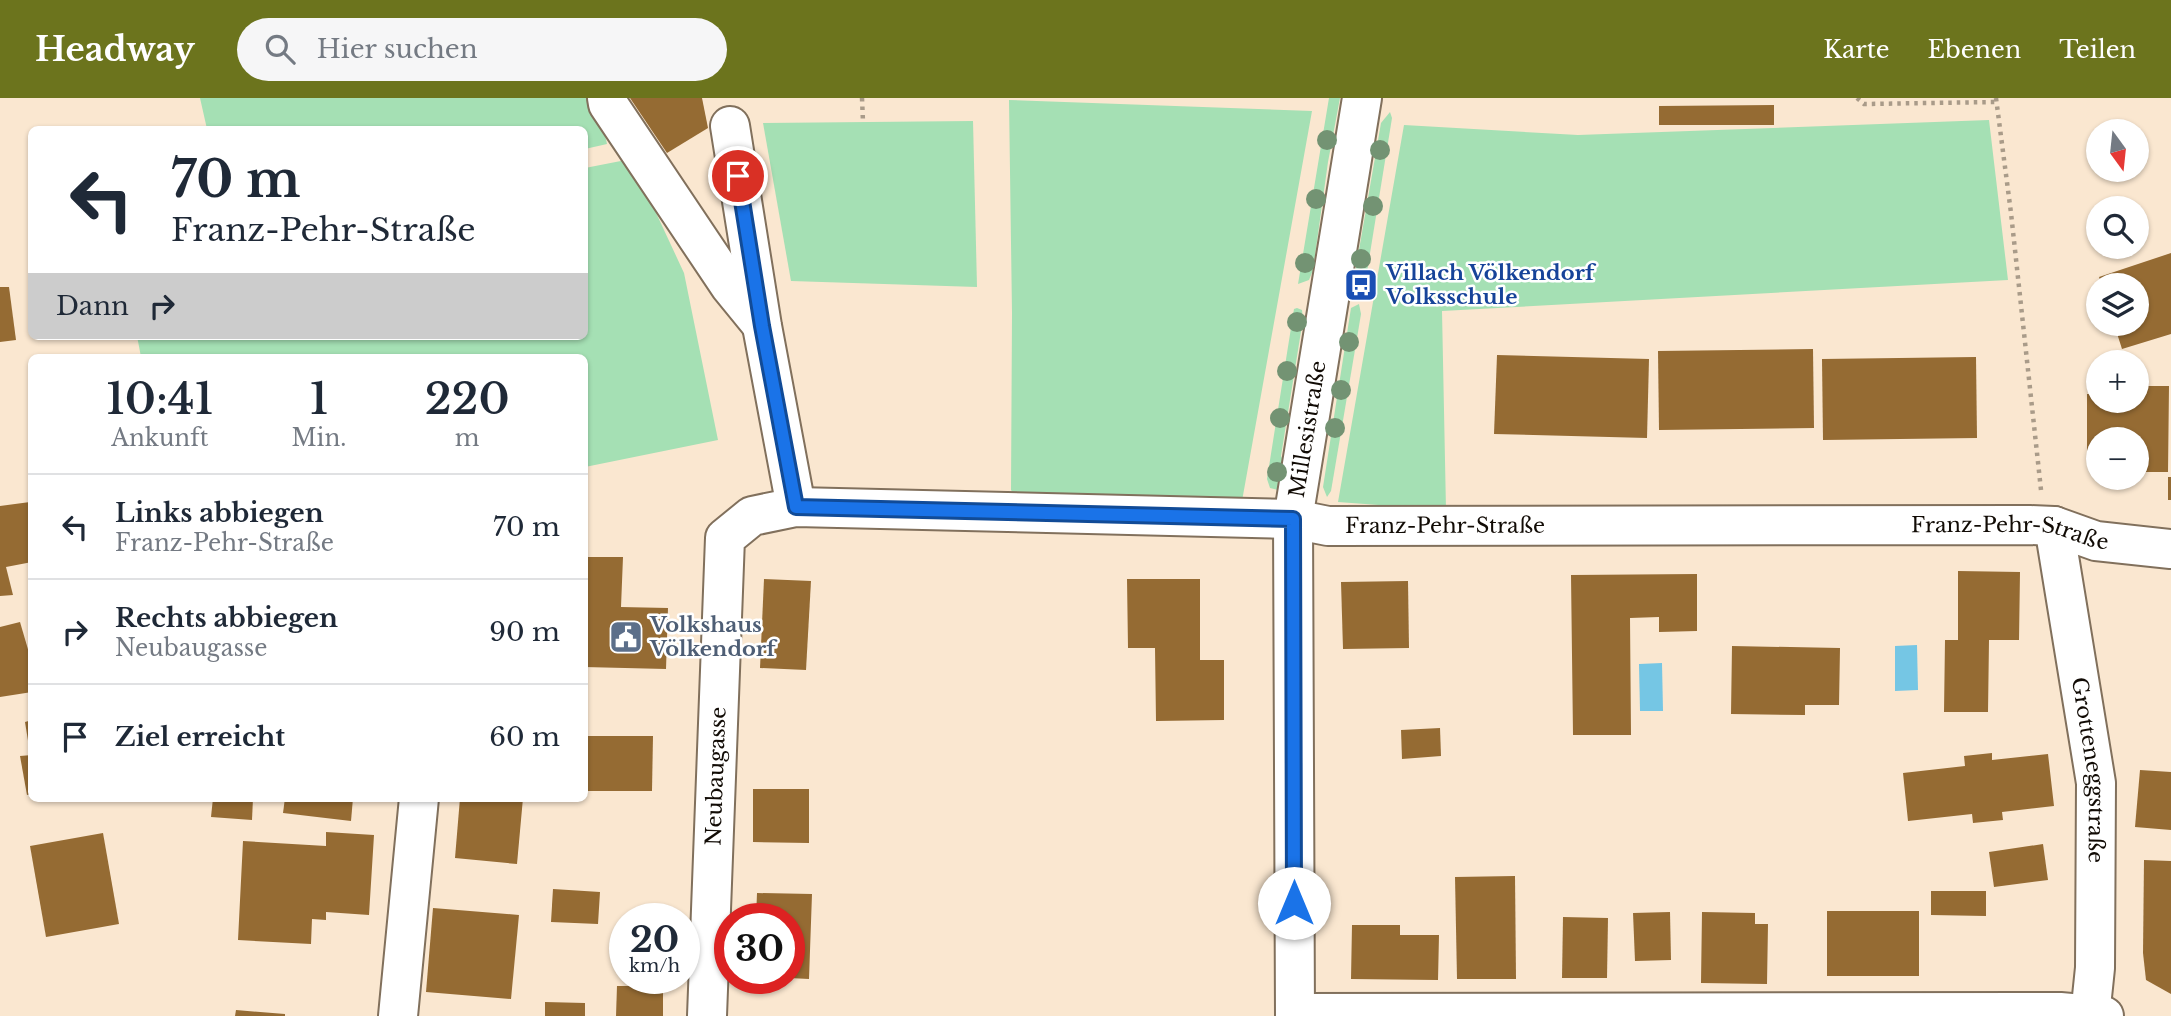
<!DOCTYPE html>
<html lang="de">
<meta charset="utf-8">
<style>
:root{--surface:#fff;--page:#f6f6f7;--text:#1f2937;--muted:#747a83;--line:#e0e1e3;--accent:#6c741d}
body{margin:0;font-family:"Libre Baskerville",serif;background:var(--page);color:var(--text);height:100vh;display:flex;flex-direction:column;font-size:26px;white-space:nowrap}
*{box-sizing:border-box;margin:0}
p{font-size:23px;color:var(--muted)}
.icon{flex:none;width:38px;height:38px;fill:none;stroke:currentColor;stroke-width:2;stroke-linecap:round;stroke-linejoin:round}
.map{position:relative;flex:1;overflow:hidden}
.side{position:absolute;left:28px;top:256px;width:560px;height:448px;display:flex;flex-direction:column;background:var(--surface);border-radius:10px;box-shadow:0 2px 5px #0004}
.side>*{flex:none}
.guide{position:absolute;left:28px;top:28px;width:560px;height:214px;border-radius:10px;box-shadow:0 2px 5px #0004;background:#fff;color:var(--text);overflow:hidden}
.needle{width:46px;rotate:165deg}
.buttons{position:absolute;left:2086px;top:21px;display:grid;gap:14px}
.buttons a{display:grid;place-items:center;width:63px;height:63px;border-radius:50%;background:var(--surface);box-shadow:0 2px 5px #0004;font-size:35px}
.speed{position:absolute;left:609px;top:805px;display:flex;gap:14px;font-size:35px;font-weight:700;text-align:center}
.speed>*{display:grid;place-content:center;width:91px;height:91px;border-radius:50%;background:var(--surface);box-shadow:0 2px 5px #0004;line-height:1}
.speed small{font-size:18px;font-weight:400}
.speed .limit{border:10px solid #d22;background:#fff;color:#111}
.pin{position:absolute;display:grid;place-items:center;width:60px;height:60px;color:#fff;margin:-30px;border:4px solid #fff;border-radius:50%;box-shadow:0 2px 7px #0007}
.me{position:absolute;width:77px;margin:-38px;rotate:0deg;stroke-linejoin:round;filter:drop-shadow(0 0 5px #0008)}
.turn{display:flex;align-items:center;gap:24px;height:147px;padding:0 28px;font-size:32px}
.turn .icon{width:91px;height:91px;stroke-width:2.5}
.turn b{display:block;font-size:49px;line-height:60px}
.then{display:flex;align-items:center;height:66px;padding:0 28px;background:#0003;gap:14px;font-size:26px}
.eta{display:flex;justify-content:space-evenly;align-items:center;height:119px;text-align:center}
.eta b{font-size:42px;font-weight:600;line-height:49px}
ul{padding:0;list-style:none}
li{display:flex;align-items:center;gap:21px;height:105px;padding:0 28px;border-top:2px solid var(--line)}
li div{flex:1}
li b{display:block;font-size:26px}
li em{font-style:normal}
header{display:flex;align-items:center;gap:42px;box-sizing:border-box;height:98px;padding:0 35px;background:var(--accent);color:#fff}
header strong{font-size:33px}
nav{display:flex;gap:38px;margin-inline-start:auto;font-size:24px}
.search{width:490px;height:63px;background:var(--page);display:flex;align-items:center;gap:18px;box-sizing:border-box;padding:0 24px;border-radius:38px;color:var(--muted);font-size:26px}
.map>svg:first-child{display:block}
.green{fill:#a5e0b4}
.water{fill:#75c6e4}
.building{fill:#956b33}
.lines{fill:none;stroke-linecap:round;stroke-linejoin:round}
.minor-casing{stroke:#81705c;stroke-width:42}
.path{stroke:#a99b89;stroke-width:4.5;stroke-dasharray:3.5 5;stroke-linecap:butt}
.minor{stroke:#fff;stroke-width:38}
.tree{fill:#739373}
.route-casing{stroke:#114b97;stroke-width:18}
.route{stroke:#1a73e8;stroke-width:12}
.labels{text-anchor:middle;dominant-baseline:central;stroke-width:5;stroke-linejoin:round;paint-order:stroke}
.transit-label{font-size:21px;font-weight:bold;fill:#164399;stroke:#fff;text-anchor:start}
.street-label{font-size:21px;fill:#110b05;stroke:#fff}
.service-label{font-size:21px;font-weight:bold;fill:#4e5e75;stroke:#fff;text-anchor:start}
</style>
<header>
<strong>Headway</strong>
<div class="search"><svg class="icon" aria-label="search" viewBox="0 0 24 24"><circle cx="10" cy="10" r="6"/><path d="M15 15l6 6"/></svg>Hier suchen</div>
<nav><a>Karte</a><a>Ebenen</a><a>Teilen</a></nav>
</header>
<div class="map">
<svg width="2171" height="918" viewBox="0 0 2171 918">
<rect width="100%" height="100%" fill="#fae7d0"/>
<!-- green -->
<g class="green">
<polygon points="200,0 597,0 607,46 585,51 584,32 207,31"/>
<polygon points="1329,0 1340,0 1328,64 1313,172 1309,182 1298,186"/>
<polygon points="1009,2 1312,13 1242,403 1017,401 1011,392 1012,215"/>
<polygon points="1390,14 1392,20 1365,186 1359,183 1355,175 1381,25"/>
<polygon points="1989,22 2008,182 1442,213 1446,412 1338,404 1404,27 1578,37"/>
<polygon points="973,23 977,189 791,183 763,25"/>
<polygon points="631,61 684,175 718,342 585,369 584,259 141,259 137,238 584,238 585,70"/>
<polygon points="1359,206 1361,216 1357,240 1331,393 1327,399 1323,389 1351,210"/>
<polygon points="1297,210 1302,212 1303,221 1281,358 1289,374 1278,392 1270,390 1267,381 1294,211"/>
</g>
<!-- water -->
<g class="water">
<polygon points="1917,547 1918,592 1895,593 1895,548"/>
<polygon points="1662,565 1663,613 1640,613 1639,566"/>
</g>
<!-- building -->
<g class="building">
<polygon points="630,0 702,0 708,30 667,55"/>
<polygon points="1774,7 1774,27 1659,27 1659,8"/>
<polygon points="2171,155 2171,236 2122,251 2114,226 2137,226 2137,187 2102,187 2099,179"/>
<polygon points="0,189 9,189 16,242 0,244"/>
<polygon points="1813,251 1814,330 1659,332 1658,253"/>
<polygon points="1497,257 1649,261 1647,340 1494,336"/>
<polygon points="1976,259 1977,340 1823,342 1822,261"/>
<polygon points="2137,288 2169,288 2168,374 2137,374 2137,341 2098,341 2098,366 2087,366 2087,296 2098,296 2098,303 2137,303"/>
<rect x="2168" y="379" width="3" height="23"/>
<polygon points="30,404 32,464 6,469 13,497 0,498 0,408"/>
<polygon points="584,459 623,459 621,509 668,510 666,571 584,569"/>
<polygon points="1958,473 2020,474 2019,542 1989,542 1988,614 1944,614 1945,542 1958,542"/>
<polygon points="1697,476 1697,533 1659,534 1659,519 1630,520 1631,637 1573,637 1571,477"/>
<polygon points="764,481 811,483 806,572 760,570"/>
<polygon points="1127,481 1200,481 1200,562 1224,562 1224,622 1156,623 1155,550 1128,550"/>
<polygon points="1408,483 1409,550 1343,551 1341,484"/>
<polygon points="20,524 32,565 32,594 0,599 0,529"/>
<polygon points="1732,548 1840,550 1839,607 1805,607 1805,617 1731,616"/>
<polygon points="32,622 32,655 30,655 25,624"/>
<polygon points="1440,630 1441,658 1402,661 1401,632"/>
<polygon points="584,638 653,638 652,693 584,693"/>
<polygon points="1992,655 1992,662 2048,656 2054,708 2002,714 2003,722 1973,725 1972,716 1908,723 1903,675 1965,668 1964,658"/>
<polygon points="32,657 32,696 27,697 20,658"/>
<polygon points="2140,672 2171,674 2171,732 2135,729"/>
<polygon points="753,691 809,691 809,745 753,744"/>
<polygon points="213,700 253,700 252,722 211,719"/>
<polygon points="285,700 353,700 351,723 283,715"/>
<polygon points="460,700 523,700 517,766 455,760"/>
<polygon points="326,734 374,737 369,817 326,814 326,822 312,821 311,846 238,842 243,743 326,748"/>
<polygon points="103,735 119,826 46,839 30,748"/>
<polygon points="2043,746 2048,782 1994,789 1989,754"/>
<polygon points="2144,762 2171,763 2171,896 2146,882 2143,855"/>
<polygon points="1515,778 1516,881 1457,881 1455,779"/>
<polygon points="553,791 600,794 598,826 551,824"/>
<polygon points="1931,793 1986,793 1986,818 1931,817"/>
<polygon points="757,795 812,796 809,881 789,880 789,821 756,821"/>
<polygon points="433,810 519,817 511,901 426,894"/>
<rect x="1827" y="813" width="92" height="65"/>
<polygon points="1670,814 1671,862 1635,863 1633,815"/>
<polygon points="1702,814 1755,815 1755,826 1768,826 1767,886 1701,885"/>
<polygon points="1563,819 1608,820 1607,880 1562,880"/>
<polygon points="1352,827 1400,827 1400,837 1439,837 1438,882 1351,881"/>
<polygon points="617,888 663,888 663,918 616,918"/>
<polygon points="545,904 585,905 585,918 545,918"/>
<polygon points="236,912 285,916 285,918 235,918"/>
</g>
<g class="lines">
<defs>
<g id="minor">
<polyline points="607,0 608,6 730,188 761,226"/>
<polyline points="730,28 762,228 796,409"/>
<path id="s1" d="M 2054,428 L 2096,685 L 2095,870 L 2090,918"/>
<polyline points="1295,915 2060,914 2104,918"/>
<polyline points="398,918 419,700"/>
<path id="s2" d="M 707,918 L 725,440 L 752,418 L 796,409 L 1293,421 L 1328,428 L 2030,427 L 2054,428 L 2096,443 L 2171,451"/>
<path id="s3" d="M 1295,918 L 1293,421 L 1362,0"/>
</g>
</defs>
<!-- minor casing -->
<use href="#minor" class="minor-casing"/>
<!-- path -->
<g class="path">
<polyline points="862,0 863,24"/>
<polyline points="1857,0 1864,6 1997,4"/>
<polyline points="1996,0 2011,115 2041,392"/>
</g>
<!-- minor -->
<use href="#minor" class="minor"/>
</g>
<!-- trees -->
<g class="tree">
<circle cx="1327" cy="42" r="10"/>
<circle cx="1380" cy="52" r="10"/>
<circle cx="1316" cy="101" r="10"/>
<circle cx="1373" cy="108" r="10"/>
<circle cx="1361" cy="161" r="10"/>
<circle cx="1305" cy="165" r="10"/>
<circle cx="1297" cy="224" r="10"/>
<circle cx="1349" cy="244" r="10"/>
<circle cx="1287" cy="273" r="10"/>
<circle cx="1341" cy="292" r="10"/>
<circle cx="1280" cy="320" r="10"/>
<circle cx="1335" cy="330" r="10"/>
<circle cx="1277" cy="374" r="10"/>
</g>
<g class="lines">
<defs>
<polyline id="route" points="738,78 762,228 796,409 1293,421 1294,805"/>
</defs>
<!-- route casing -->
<use href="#route" class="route-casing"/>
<!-- route -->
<use href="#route" class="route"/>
</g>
<!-- icons -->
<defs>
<symbol id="bus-square" viewBox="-11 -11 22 22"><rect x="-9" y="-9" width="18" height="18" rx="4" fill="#1a4fb4" stroke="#fff"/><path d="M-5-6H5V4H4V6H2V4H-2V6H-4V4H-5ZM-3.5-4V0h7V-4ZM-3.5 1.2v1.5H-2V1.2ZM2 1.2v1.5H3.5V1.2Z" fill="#fff"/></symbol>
<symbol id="civic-square" viewBox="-11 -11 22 22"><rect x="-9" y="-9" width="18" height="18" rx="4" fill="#5c6f8a" stroke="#fff"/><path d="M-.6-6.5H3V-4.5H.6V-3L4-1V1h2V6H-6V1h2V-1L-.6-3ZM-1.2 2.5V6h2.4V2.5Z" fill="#fff"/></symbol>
</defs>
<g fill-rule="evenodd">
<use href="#bus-square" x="1342" y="168" width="38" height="38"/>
<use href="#civic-square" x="607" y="520" width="38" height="38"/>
</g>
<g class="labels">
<!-- transit labels -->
<g class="transit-label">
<text x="1386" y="175">Villach Völkendorf<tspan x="1386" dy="24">Volksschule</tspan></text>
</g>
<!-- street labels -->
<g class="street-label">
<text stroke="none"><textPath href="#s3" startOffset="588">Millesistraße</textPath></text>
<text stroke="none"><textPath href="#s2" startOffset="1208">Franz-Pehr-Straße</textPath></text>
<text stroke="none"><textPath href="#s2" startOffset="1774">Franz-Pehr-Straße</textPath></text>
<text stroke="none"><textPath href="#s1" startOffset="247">Grotteneggstraße</textPath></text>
<text stroke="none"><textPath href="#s2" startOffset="240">Neubaugasse</textPath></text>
</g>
<!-- service labels -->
<g class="service-label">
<text x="650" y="527">Volkshaus<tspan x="650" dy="24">Völkendorf</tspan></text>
</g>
</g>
</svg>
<div class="buttons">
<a><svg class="needle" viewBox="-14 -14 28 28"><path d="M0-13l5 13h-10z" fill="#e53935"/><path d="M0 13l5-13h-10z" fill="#747a83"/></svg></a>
<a><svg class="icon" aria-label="search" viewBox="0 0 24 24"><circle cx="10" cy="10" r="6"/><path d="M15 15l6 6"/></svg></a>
<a><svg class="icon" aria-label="layers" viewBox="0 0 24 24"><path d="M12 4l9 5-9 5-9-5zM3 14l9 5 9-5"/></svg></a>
<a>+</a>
<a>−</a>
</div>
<div class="speed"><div>20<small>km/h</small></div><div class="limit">30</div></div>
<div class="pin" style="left:738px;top:78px;background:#d93025"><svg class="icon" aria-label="arrive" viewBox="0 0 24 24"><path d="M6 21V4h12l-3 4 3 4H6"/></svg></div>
<svg class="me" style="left:1294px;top:805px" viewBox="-20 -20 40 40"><circle r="19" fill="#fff"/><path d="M0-13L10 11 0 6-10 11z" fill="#1a73e8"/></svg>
<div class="guide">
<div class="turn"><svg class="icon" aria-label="left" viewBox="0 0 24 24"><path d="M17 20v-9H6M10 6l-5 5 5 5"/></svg><div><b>70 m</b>Franz-Pehr-Straße</div></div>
<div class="then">Dann<svg class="icon" aria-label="right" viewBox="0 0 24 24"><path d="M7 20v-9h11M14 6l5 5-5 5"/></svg></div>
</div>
<section class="side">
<div class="eta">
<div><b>10:41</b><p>Ankunft</p></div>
<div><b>1</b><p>Min.</p></div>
<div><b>220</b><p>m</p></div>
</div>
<ul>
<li><svg class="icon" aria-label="left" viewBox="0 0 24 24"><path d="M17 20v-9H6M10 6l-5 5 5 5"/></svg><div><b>Links abbiegen</b><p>Franz-Pehr-Straße</p></div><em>70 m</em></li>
<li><svg class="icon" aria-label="right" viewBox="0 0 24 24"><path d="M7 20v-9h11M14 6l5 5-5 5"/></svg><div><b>Rechts abbiegen</b><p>Neubaugasse</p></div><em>90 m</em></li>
<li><svg class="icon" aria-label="arrive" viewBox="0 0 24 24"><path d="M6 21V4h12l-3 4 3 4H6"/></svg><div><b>Ziel erreicht</b></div><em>60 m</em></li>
</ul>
</section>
</div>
